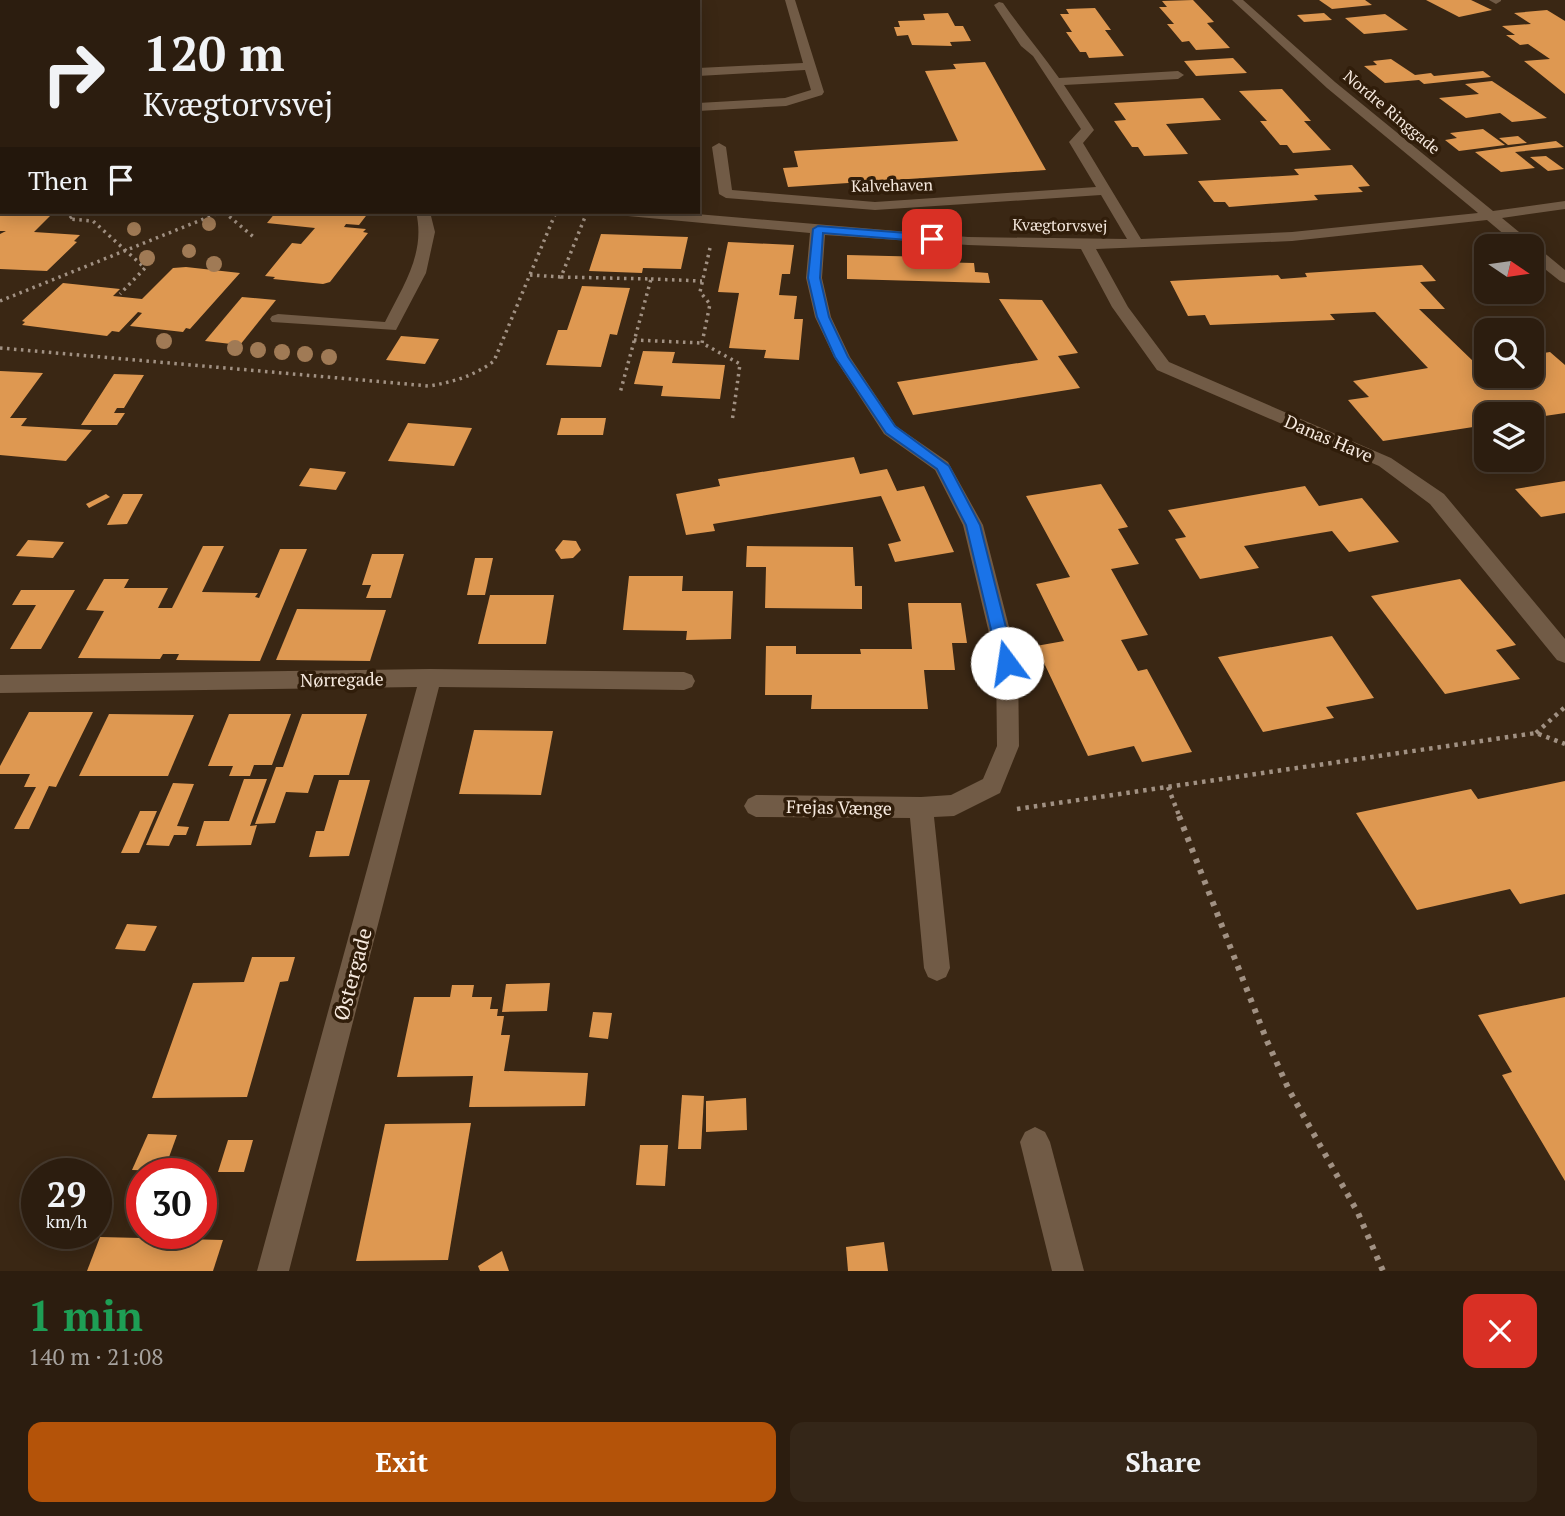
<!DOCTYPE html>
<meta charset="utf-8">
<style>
:root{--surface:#2c1d0f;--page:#342618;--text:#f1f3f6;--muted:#a6a29e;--line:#483b2f;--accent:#b45309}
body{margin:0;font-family:"PT Serif",serif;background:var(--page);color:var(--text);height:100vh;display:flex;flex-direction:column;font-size:26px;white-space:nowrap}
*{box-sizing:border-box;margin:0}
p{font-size:23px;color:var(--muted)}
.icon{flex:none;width:38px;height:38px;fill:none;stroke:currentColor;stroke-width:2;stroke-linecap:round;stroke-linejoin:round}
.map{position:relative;height:1271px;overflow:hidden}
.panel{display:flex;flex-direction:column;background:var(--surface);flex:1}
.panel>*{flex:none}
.hud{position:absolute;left:0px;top:0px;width:700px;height:214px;box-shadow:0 4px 18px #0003,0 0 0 2px var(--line);background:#2c1d0f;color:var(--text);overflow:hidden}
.needle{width:46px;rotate:103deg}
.buttons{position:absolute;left:1474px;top:234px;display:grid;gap:14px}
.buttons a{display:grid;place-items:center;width:70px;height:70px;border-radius:14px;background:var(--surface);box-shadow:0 4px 18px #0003,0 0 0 2px var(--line);font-size:35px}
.speed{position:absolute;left:21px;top:1158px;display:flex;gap:14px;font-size:35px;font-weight:700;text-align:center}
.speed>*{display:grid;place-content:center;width:91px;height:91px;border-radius:50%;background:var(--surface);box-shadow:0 4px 18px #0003,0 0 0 2px var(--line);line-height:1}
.speed small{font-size:18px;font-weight:400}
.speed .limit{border:10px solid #d22;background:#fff;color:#111}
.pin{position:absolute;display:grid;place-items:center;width:60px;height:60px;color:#fff;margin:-30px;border-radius:14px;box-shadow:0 4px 10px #0006}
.me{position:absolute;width:77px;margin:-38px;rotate:346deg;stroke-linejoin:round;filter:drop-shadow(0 0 5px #0008)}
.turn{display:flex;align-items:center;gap:24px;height:147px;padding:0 28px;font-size:32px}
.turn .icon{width:91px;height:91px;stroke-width:2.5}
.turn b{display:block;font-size:49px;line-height:60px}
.then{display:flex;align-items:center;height:66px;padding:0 28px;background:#0003;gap:14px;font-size:26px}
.round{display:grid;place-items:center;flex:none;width:74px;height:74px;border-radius:14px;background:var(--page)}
.headline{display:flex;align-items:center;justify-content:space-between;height:119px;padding:0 28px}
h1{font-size:42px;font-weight:600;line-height:52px;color:#1e9e55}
.button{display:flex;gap:14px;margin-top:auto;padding:14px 28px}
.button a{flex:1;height:80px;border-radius:14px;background:var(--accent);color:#fff;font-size:28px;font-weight:600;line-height:80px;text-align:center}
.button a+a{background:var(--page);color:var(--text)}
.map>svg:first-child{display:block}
.building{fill:#de9851}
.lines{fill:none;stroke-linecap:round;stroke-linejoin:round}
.path-far2{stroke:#a19183;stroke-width:3.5;stroke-dasharray:2.5 4.5;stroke-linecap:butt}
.path-far1{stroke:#a19183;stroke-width:4.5;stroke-dasharray:3.5 5;stroke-linecap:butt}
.path{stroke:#a19183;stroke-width:6;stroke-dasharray:4.5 7;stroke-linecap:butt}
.minor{fill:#715b46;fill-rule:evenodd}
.tree{fill:#a07a55}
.route{fill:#1a73e8;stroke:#114b97;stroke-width:2}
.labels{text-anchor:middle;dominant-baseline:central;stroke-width:7;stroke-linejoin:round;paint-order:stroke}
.far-street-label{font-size:16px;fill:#f6e9de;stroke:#301d0a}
.street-label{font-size:18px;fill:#f6e9de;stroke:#301d0a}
.near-street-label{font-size:21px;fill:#f6e9de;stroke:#301d0a}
</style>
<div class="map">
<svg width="1565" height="1271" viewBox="0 0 1565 1271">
<rect width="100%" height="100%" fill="#3a2714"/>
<!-- building -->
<g class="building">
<polygon points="1193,0 1214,22 1207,23 1230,48 1196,50 1189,41 1182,42 1167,24 1174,24 1159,7 1167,7 1162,1"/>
<polygon points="1319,0 1365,0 1372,5 1332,9"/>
<polygon points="1426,0 1471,0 1492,10 1459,17"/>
<polygon points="1095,8 1111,30 1105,30 1124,56 1089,58 1086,52 1080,52 1066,32 1072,32 1060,14 1069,14 1066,9"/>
<polygon points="1547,10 1565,21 1565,94 1524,61 1550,59 1528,44 1520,45 1506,35 1515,35 1502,26 1531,24 1514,13"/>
<polygon points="948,13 955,26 963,26 971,41 950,42 952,46 912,45 908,35 897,36 894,27 900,27 898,21 925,20 923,14"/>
<polygon points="1324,13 1332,20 1304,22 1297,15"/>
<polygon points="1385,14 1408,30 1364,34 1345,18"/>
<polygon points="1233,58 1247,73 1196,76 1184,61"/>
<polygon points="1391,59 1415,75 1431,73 1434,76 1483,71 1491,77 1424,84 1419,80 1385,83 1364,66 1377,65 1373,61"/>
<polygon points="985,62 1046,170 788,187 783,168 798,167 794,151 958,141 925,71 956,69 953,64"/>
<polygon points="1492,81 1547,118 1512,122 1500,113 1466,118 1439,98 1479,94 1465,84"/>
<polygon points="1282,89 1311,121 1304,121 1331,150 1293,153 1287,145 1280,145 1260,121 1267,121 1239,91"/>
<polygon points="1203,98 1221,120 1166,124 1188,154 1144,156 1138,147 1132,147 1114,121 1126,120 1114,103"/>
<polygon points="1483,129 1505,145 1459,151 1445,140 1457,138 1450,133"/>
<polygon points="1518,136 1527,143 1508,145 1499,138"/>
<polygon points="1556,141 1564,147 1515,152 1535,168 1501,172 1475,152"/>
<polygon points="1546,156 1564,169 1548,171 1530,157"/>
<polygon points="1352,165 1370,186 1358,187 1363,192 1314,195 1318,200 1229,207 1225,202 1214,202 1198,181 1299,175 1294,169"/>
<polygon points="0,212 66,212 61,216 51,215 34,232 80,235 74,241 77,242 47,271 0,269 0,234 6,231 0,231"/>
<polygon points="276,212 369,212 359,225 346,224 344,227 366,229 363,232 368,233 330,282 323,284 273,279 275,277 265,276 292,243 301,244 315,228 267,223"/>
<polygon points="601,234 688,237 681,269 643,268 642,273 589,271"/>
<polygon points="728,242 794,245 790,274 782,274 779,295 797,296 794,319 803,319 799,360 764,358 766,350 729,348 739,293 718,292"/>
<polygon points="847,255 931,257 931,262 974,263 975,272 988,273 990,283 847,279"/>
<polygon points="1422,265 1436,281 1420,282 1445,309 1419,309 1474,362 1486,361 1486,376 1531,376 1531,355 1550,352 1565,365 1565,413 1531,418 1531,415 1486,415 1486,425 1383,441 1348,400 1369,397 1353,381 1428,368 1375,312 1330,314 1335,320 1210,325 1205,315 1188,316 1170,281 1278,275 1281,279 1307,277 1305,273"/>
<polygon points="186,267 240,273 190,329 186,328 183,332 130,326 142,313 138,312 119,332 112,331 107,336 22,325 25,322 22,321 63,283 120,289 113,296 142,299 173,268"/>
<polygon points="582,286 630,288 617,335 610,334 601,367 546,365 558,330 567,330"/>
<polygon points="242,297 276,300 240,345 205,341"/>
<polygon points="999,299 1042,300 1078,353 1058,356 1080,388 913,415 897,382 1038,360"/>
<polygon points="401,336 439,339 425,364 386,360"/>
<polygon points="643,351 675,352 672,363 725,365 720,399 661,396 663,386 634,384"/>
<polygon points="0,371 43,373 10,418 27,418 21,426 92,430 66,461 0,455"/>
<polygon points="114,374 144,375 124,408 117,408 114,413 125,413 117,425 81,425"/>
<polygon points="561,418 606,418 603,435 557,435"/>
<polygon points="408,423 472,428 454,466 388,461"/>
<polygon points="854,457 860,474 887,469 897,491 924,486 954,552 895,562 888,544 901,541 881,496 713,524 715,531 686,535 676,494 720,486 718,479"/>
<polygon points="310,468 346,472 336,490 299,486"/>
<polygon points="1565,481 1565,513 1541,517 1515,489"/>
<polygon points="1101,484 1128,527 1118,529 1139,564 1111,569 1148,635 1121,640 1138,671 1147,669 1192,752 1142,762 1134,746 1088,756 1036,646 1064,641 1036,584 1070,577 1026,496"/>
<polygon points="1305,486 1319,506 1362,498 1399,542 1349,552 1332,531 1244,546 1259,568 1200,579 1175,539 1186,537 1168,510"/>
<polygon points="106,494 110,497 89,508 86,504"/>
<polygon points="123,494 143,494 127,524 107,525"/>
<polygon points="28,540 64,542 53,558 16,556"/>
<polygon points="563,540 576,541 581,550 573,558 561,559 555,550"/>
<polygon points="203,546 224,546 202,592 258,593 255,597 259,598 280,549 307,549 260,661 176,660 179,654 163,654 160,659 78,658 104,611 86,610 104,579 129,579 124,588 168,588 158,608 172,608"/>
<polygon points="747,546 853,547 855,586 862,586 862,609 765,608 766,567 746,567"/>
<polygon points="372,554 404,554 391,598 366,598 371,585 362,585"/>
<polygon points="475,558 493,558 485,595 467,595"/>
<polygon points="629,576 683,576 682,591 733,591 731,639 686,640 687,631 623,630"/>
<polygon points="1460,579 1516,645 1496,650 1520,679 1445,694 1371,596"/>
<polygon points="21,590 75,590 41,649 10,649 36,605 12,605"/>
<polygon points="490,595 554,595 546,644 478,644"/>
<polygon points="908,603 961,603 967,643 952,643 955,670 924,670 928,709 811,709 812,695 765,695 766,646 796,646 796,654 861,654 860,649 912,649"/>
<polygon points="297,609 386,610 370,661 276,660"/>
<polygon points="1332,636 1374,698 1326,707 1334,718 1263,732 1218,657"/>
<polygon points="29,712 93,712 56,787 49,786 29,829 14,829 36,787 24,787 30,774 0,774 0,766"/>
<polygon points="109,714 194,715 168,776 79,776"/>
<polygon points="229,714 291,714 272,765 254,765 250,776 229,776 233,766 208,766"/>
<polygon points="302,714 367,714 349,775 314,775 308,793 286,792 275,823 255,824 276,767 283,767"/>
<polygon points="474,730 553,731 541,795 459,794"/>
<polygon points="244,779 267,779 250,826 257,825 251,845 196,846 204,821 229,821"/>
<polygon points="339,780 370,780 349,856 309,857 316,831 324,831"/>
<polygon points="1565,781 1565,894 1520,904 1510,889 1417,910 1356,813 1471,789 1478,799"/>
<polygon points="173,783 194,784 177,826 189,827 186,835 174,835 169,846 146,845"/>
<polygon points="140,811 157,811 139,853 121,853"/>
<polygon points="127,924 157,926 145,951 115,949"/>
<polygon points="252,957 295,957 288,981 280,982 247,1097 152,1098 193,983 244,982"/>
<polygon points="550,983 547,1011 502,1012 506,984"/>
<polygon points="452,985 474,985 472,997 492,997 490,1009 498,1009 497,1016 504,1016 501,1035 510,1035 504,1071 588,1073 585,1106 469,1107 473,1076 397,1077 414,997 450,997"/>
<polygon points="1565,997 1565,1181 1502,1075 1512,1072 1478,1015"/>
<polygon points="593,1012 612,1013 608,1039 589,1037"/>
<polygon points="682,1095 704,1096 701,1149 678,1149"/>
<polygon points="746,1098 747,1130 706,1132 706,1101"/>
<polygon points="471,1123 448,1260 356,1261 385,1124"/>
<polygon points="148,1134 177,1135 164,1171 132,1170"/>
<polygon points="228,1140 253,1140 244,1172 218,1172"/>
<polygon points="640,1145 668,1145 665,1186 636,1185"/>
<polygon points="100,1237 223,1240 213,1271 87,1271"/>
<polygon points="884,1242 888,1271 848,1271 846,1247"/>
<polygon points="502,1251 509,1271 480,1271 478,1266"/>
</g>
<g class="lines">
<!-- path-far2 -->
<g class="path-far2">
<polyline points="77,212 69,219 93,221 145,268 120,294"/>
<polyline points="224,212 256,239"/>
<polyline points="587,212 561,277 651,279 620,393"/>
<polyline points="710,248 700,292 710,304 702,343 740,364 732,422"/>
<polyline points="530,275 561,277"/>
<polyline points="651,279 702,281"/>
<polyline points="0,301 221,212"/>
<polyline points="634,340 702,343"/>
<path d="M 0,348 L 429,386 C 453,382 474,376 494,361 L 556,212"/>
</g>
<!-- path-far1 -->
<g class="path-far1">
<polyline points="1536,733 1565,707"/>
<polyline points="1168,787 1180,818"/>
<polyline points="1017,809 1536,733 1565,744"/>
</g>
<!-- path -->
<polyline class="path" points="1179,816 1267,1041 1289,1090 1358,1213 1383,1271"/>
<!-- minor -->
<g class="minor">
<polygon points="65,0 76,0 64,2"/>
<rect x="644" y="0" width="10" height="2"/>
<polygon points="785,0 795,0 824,92 822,95 786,106 698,111 698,103 785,98 811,90 805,70 698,76 698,68 803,63"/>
<path d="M 1232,0 L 1243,0 L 1335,82 L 1493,211 L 1565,201 L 1565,209 L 1502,218 L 1565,270 L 1565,283 L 1560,281 L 1531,258 L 1531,247 L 1519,247 L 1487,220 L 1292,241 L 1096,249 L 1128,307 L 1169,362 L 1391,458 L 1444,494 L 1565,639 L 1565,663 L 1557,660 L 1430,504 L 1379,466 L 1157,370 L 1112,307 L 1081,249 L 968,245 L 825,235 L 822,278 L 831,317 L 850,357 L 896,426 L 948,462 L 983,525 L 1018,662 L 1019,746 L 1000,793 L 954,816 L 934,817 L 950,968 L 946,977 L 937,981 L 928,977 L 924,968 L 910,818 L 756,817 L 748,813 L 744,806 L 748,799 L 756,795 L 921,797 L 951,795 L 983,779 L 997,746 L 996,662 L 963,525 L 935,470 L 884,434 L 834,357 L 815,317 L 806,278 L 810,233 L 628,216 L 621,212 L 673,212 L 968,237 L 1127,239 L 1101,195 L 875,210 L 726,198 L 719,194 L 712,147 L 719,143 L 726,147 L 732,190 L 875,202 L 1096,187 L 1069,142 L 1081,129 L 1033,56 L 1021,46 L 994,5 L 999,2 L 1003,3 C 1021,29 1041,52 1059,78 L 1178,71 L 1184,75 L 1178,79 L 1064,85 L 1094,130 L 1083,143 L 1141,239 L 1292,232 L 1478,213 L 1327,88 Z"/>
<polygon points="1489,0 1501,0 1501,1 1496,4"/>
<polygon points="0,45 2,45 0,52"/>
<polygon points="2,89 2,98 0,99 0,90"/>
<rect x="0" y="127" width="2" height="8"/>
<polygon points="0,183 2,183 0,192"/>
<path d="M 416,212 L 430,212 L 435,232 L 426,273 L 396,330 L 272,322 L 270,319 L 272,316 L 278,314 L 385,322 C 403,286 426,253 416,212 Z"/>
<polygon points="430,669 684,672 692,675 695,681 692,687 684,690 439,687 289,1271 257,1271 417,687 0,693 0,675"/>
<polygon points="1035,1127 1045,1132 1050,1142 1084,1271 1052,1271 1020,1142 1025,1132"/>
</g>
</g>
<!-- trees -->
<g class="tree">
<circle cx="209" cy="224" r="7"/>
<circle cx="134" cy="229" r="7"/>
<circle cx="189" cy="251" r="7"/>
<circle cx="147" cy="258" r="8"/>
<circle cx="214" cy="264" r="8"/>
<circle cx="164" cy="341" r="8"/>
<circle cx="235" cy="348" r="8"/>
<circle cx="258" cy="350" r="8"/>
<circle cx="282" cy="352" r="8"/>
<circle cx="305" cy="354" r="8"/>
<circle cx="329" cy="357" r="8"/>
</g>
<!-- route -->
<polygon class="route" points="818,226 932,235 937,239 932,242 823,233 820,278 829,317 848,357 895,426 949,466 980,525 1015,663 1013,667 1001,667 999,663 966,525 937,469 886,433 835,357 817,317 808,278 813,229"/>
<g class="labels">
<!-- far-street labels -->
<g class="far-street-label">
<text transform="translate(1392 112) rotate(40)">Nordre Ringgade</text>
<text transform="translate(892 185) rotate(-1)">Kalvehaven</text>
<text transform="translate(1060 225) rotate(1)">Kvægtorvsvej</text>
</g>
<!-- street labels -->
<g class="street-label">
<text transform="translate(1329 438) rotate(23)">Danas Have</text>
<text transform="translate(342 679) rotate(-1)">Nørregade</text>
<text transform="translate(839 807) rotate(1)">Frejas Vænge</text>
</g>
<!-- near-street labels -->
<g class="near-street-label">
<text transform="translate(352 974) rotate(-75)">Østergade</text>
</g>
</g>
</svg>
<div class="buttons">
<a><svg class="needle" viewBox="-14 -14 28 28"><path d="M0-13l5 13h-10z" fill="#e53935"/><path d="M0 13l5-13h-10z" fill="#a6a29e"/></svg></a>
<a><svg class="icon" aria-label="search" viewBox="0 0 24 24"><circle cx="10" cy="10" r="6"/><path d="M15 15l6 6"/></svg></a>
<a><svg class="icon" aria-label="layers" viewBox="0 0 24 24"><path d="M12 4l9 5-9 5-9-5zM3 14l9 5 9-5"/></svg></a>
</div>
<div class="speed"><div>29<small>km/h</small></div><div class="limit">30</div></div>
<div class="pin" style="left:932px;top:239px;background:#d93025"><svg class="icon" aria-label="arrive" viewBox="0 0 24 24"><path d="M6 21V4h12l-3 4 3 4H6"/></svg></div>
<svg class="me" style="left:1007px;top:663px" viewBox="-20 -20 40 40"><circle r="19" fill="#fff"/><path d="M0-13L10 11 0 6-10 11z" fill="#1a73e8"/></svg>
<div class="hud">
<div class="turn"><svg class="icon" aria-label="right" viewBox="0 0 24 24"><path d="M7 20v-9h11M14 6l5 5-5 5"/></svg><div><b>120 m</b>Kvægtorvsvej</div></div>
<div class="then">Then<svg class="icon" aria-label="arrive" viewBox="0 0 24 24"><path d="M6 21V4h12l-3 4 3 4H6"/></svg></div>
</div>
</div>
<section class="panel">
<div class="headline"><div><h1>1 min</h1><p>140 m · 21:08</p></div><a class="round" style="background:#d93025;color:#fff"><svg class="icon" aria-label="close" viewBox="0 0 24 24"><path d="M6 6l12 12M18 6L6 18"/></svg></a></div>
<div class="button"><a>Exit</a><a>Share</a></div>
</section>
